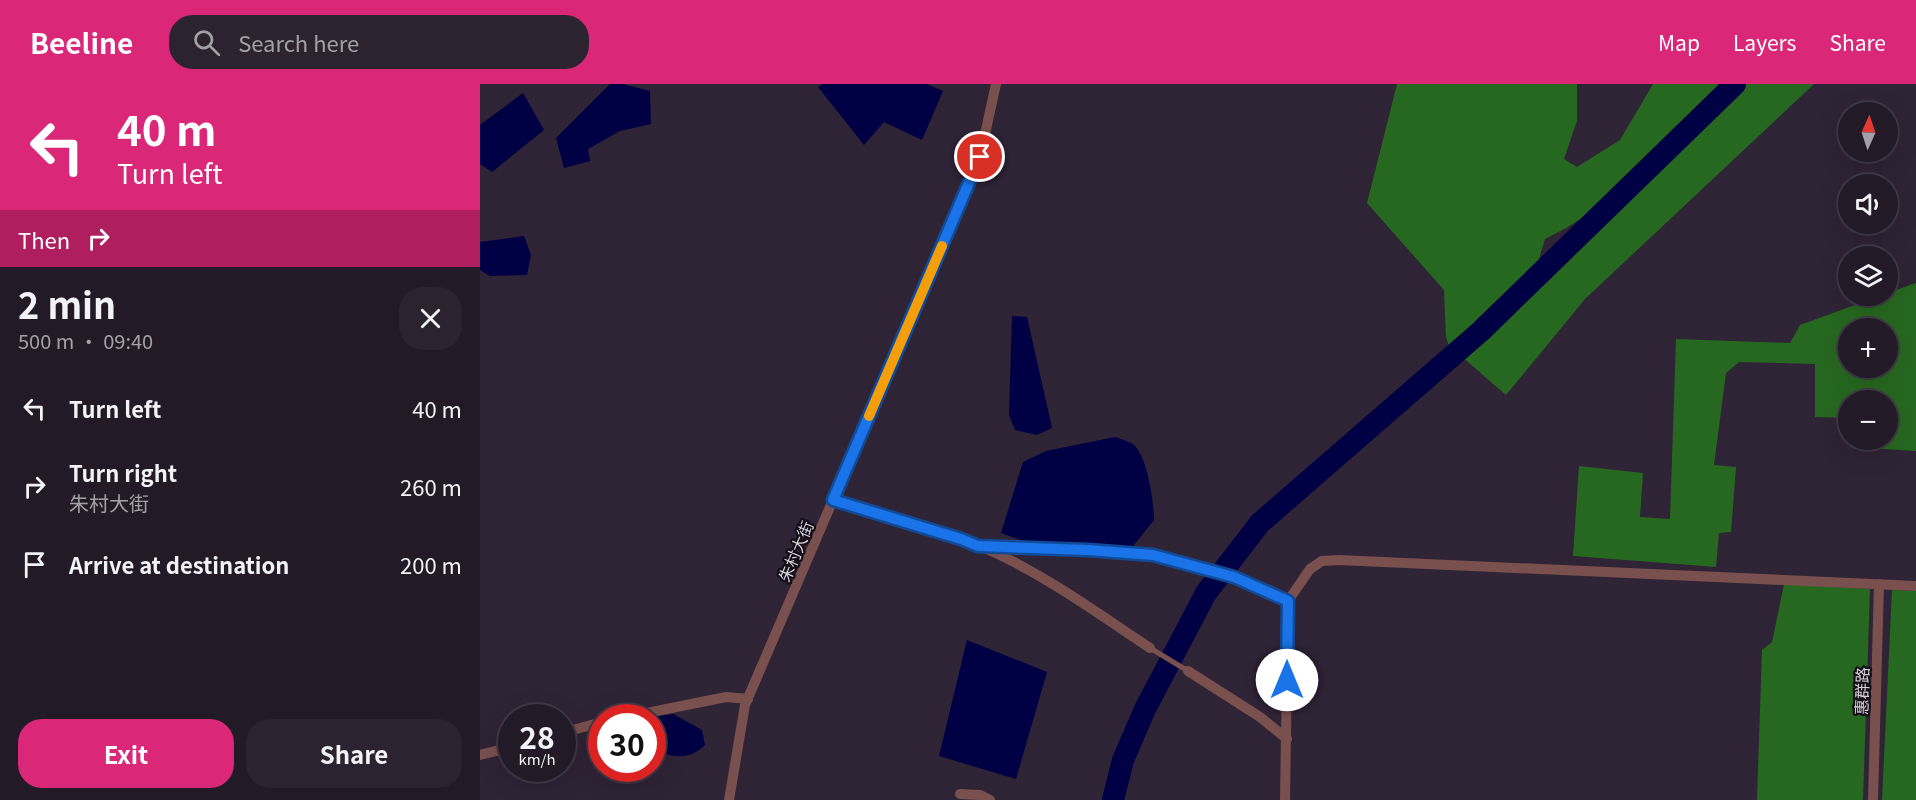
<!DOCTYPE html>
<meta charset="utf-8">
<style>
:root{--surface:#231a28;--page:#2b2330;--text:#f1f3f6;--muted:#a3a1a8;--line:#403845;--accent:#db2777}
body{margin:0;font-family:Georgia,"Noto Sans SC",serif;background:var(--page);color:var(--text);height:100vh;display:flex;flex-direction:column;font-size:22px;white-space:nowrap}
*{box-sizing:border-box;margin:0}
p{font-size:20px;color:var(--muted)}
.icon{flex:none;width:33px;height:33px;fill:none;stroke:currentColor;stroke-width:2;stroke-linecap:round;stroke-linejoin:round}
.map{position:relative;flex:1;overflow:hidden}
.sheet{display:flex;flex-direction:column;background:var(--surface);width:480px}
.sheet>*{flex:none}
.guide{background:#db2777;color:#fff;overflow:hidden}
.needle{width:39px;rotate:3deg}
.fabs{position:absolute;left:1358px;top:18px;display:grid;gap:12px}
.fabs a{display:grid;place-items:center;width:60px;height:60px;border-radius:50%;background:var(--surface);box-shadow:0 6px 24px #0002,0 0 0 2px var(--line);font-size:30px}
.speed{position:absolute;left:18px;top:620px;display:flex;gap:12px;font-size:30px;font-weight:700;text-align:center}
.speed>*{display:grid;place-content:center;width:78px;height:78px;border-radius:50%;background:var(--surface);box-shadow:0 6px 24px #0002,0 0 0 2px var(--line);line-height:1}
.speed small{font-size:15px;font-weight:400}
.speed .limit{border:9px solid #d22;background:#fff;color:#111}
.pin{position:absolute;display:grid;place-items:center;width:51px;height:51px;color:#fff;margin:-26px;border:3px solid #fff;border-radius:50%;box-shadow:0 2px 6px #0007}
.me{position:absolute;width:66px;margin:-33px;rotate:0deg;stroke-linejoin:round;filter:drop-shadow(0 0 4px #0008)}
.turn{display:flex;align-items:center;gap:21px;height:126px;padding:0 18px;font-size:27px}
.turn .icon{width:78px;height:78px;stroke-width:2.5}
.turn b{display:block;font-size:42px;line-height:51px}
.then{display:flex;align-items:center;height:57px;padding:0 18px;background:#0003;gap:12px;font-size:22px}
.round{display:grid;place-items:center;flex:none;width:63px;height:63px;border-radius:24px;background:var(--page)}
.overview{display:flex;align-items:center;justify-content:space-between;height:102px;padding:0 18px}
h1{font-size:36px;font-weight:700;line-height:45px}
.cta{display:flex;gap:12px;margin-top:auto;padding:12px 18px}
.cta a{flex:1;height:69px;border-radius:24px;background:var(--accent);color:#fff;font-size:24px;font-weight:700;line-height:69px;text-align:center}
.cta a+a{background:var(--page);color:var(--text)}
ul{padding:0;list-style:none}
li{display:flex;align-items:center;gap:18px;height:78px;padding:0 18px}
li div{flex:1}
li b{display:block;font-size:22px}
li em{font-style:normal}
header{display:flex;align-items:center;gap:36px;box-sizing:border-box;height:84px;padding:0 30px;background:var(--accent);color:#fff}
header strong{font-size:28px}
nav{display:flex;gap:33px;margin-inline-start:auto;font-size:21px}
.search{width:420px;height:54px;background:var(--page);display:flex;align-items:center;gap:15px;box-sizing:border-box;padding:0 21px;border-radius:24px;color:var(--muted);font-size:22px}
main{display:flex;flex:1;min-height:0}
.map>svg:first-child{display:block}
.forest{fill:#276820;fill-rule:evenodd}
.water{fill:#004}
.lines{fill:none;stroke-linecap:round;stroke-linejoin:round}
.river{stroke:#004;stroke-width:22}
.service{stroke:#79504e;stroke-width:5}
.minor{stroke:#79504e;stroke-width:10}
.route-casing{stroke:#114b97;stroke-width:15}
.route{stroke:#1a73e8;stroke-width:10}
.slow{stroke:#f59e0b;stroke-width:10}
.labels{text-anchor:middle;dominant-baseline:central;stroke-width:4.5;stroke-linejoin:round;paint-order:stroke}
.street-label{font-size:16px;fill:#d7d0dd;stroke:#140f17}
</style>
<header>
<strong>Beeline</strong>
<div class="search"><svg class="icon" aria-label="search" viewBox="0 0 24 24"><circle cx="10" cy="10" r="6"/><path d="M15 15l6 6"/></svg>Search here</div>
<nav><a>Map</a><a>Layers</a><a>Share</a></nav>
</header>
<main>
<section class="sheet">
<div class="guide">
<div class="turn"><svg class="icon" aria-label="left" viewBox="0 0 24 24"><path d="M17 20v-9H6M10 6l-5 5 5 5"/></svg><div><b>40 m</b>Turn left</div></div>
<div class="then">Then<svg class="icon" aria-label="right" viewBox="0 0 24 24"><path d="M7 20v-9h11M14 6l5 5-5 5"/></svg></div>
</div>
<div class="overview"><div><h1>2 min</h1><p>500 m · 09:40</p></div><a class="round"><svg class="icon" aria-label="close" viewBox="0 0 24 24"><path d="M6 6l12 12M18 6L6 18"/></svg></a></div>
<ul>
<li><svg class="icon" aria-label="left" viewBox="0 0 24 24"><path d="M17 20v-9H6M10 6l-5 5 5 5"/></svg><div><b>Turn left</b></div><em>40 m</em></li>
<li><svg class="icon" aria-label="right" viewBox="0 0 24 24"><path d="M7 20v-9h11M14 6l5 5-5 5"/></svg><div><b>Turn right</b><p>朱村大街</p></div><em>260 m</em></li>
<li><svg class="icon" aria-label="arrive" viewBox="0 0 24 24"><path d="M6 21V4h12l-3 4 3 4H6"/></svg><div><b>Arrive at destination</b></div><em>200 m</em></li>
</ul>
<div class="cta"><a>Exit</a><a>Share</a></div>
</section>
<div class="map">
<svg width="1436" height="716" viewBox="0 0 1436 716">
<rect width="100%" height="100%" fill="#2f2336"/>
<!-- forest -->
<g class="forest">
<polygon points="917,0 1097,0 1097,37 1084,75 1097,83 1140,56 1173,0 1244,0 1114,126 1088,143 1065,155 1056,184 971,268 966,253 964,206 887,119"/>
<polygon points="1262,0 1334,0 1105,215 1026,311 981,272"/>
<path d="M 1436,199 L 1436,367 L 1386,364 L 1386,356 L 1407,356 L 1407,316 L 1368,316 L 1368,334 L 1335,333 L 1335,280 L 1259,278 L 1246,289 L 1234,381 L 1256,383 L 1251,448 L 1239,449 L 1236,483 L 1093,472 L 1099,382 L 1163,389 L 1160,433 L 1190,435 L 1196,255 L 1310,259 L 1320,241 L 1400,212 L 1407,212 L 1407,209 ZM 1368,244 L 1407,244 L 1407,284 L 1368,284 Z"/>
<polygon points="1304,500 1390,505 1383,716 1277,716 1282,566 1292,558"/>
<polygon points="1412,506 1436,507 1436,716 1402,716"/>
</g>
<!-- water -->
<g class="water">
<polygon points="130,0 143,0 170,7 171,40 140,47 108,65 110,77 84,84 76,54"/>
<polygon points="343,0 447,0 463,7 442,56 404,38 384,61 338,3"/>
<polygon points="43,9 64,46 12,88 0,80 0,41"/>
<polygon points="44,152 51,171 47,191 10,192 0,186 0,158"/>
<polygon points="532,232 547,233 572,344 557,351 535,346 529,331"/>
<path d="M 635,353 C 641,355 648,357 653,360 C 667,371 674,418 674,436 L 650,466 L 541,456 L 521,449 L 543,378 L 566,367 Z"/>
<polygon points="487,556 567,588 536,695 459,672"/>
<path d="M 193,630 L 222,646 L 225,661 C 209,677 192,673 173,666 L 173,633 Z"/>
</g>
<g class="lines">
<!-- river -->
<polyline class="river" points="633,716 643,676 665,625 726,509 780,439 1001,247 1255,0"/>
<!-- service -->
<g class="service">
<polyline points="727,485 754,493"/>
<polyline points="670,564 708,587"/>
</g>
<!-- minor -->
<g class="minor">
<path d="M 353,416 C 408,433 466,446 518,470 C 572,496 620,531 670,564"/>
<polyline points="507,462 608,466 673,471 727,485"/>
<polyline points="754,493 808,517"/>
<polyline points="708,587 780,633 807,655"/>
<polyline points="147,633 246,613 268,615"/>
<polyline points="82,649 122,638"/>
<polyline points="0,671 32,663"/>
<polyline points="480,710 500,711 510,716"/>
<polyline points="249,716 265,621 500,73 516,0"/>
<polyline points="805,716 808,517 830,485 842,477 859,476 1436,502"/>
<polyline points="1393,716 1399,500"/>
</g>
</g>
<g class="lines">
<defs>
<polyline id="route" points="500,73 353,416 481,455 498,462 608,466 673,471 754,493 808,517 807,596"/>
</defs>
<!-- route casing -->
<use href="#route" class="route-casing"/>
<!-- route -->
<use href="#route" class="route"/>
<!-- slow -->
<polyline class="slow" points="389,332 462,162"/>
</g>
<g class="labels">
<!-- street labels -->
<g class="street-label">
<text transform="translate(315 467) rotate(-67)">朱村大街</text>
<text transform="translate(1381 607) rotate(-88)">惠群路</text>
</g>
</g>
</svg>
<div class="fabs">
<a><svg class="needle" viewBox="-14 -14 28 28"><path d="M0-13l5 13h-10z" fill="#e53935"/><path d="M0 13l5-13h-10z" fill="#a3a1a8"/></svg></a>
<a><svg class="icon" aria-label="sound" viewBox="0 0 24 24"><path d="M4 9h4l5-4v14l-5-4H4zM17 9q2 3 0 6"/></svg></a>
<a><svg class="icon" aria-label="layers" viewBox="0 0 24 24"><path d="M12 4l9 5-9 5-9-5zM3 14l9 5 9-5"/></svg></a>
<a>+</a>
<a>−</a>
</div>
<div class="speed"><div>28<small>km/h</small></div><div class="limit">30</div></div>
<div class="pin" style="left:500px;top:73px;background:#d93025"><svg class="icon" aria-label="arrive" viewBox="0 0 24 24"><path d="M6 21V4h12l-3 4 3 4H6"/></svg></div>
<svg class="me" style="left:807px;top:596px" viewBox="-20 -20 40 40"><circle r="19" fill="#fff"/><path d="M0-13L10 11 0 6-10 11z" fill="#1a73e8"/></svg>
</div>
</main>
